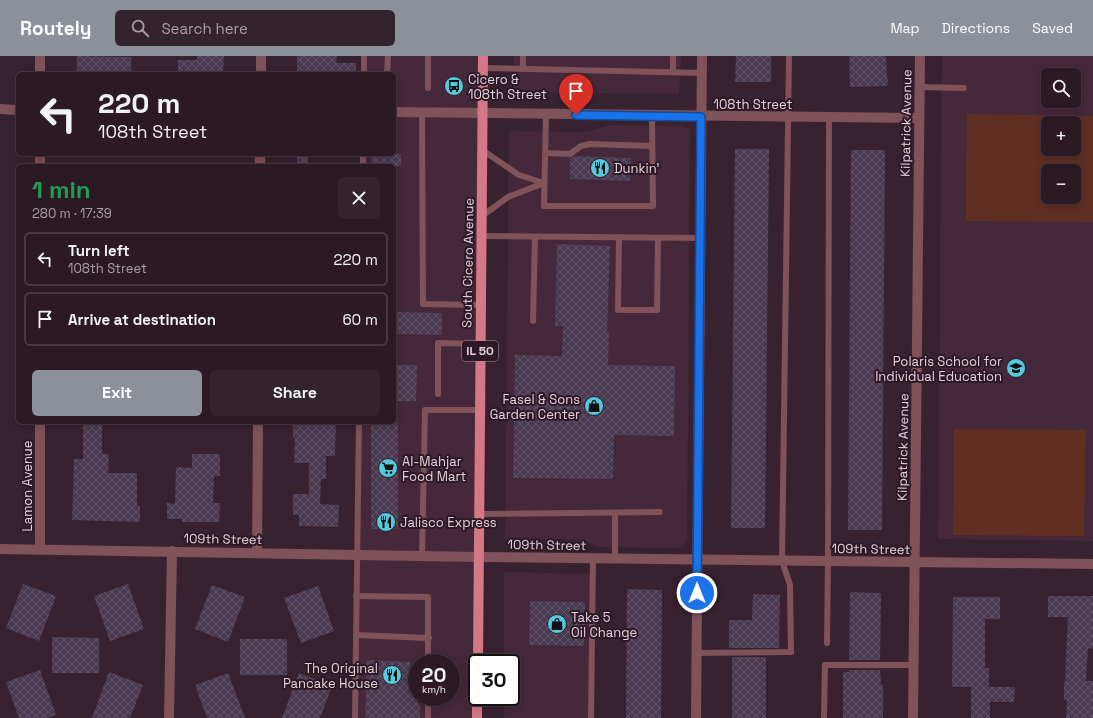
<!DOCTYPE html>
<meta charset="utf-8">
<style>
:root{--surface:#2b1a24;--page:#33232c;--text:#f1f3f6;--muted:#a6a1a6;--line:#473841;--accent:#8c9099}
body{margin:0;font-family:"Space Grotesk",sans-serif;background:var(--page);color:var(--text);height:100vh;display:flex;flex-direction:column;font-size:15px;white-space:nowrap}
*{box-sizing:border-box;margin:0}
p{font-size:13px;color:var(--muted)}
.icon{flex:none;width:22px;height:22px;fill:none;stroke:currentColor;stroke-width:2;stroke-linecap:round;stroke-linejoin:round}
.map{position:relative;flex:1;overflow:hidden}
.panel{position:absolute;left:16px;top:108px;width:380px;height:260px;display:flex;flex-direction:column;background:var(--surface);border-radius:6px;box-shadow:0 2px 10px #0003,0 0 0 1px var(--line)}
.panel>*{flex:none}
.guide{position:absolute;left:16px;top:16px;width:380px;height:84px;border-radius:6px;box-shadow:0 2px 10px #0003,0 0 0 1px var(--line);background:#2b1a24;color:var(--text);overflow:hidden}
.tools{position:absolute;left:1041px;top:12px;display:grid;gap:8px}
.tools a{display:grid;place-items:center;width:40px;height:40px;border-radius:6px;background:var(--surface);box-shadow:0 2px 10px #0003,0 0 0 1px var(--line);font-size:20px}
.speed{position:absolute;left:408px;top:598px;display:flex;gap:8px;font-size:20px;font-weight:700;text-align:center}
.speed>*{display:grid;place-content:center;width:52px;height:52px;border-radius:50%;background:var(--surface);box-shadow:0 2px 10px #0003,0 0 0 1px var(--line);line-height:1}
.speed small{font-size:10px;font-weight:400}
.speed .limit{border:2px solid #111;border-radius:6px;background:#fff;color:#111}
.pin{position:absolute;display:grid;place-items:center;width:34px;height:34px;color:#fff;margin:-41px -17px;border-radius:50% 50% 50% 0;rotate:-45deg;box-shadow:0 0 4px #0007}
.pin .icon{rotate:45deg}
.me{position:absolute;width:44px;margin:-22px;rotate:0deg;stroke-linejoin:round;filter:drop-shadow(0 0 3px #0008)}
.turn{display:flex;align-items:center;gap:14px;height:84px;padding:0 16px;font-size:18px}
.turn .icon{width:52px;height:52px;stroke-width:2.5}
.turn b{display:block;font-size:28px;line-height:34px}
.round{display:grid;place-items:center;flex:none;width:42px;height:42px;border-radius:6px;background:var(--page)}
.summary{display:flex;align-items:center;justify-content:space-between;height:68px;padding:0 16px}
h1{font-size:24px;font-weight:700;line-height:30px;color:#1e9e55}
.cta{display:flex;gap:8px;margin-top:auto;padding:8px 16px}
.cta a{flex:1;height:46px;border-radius:6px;background:var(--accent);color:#fff;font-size:16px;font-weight:700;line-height:46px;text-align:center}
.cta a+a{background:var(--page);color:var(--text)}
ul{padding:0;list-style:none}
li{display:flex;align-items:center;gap:12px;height:54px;margin:0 8px 6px;padding:0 8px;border:2px solid var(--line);border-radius:6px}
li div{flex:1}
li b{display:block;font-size:15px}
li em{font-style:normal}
header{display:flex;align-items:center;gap:24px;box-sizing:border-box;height:56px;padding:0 20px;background:var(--accent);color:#fff}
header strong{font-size:19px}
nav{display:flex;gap:22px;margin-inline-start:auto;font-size:14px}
.search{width:280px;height:36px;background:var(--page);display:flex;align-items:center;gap:10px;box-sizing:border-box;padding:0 14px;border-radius:6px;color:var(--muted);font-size:15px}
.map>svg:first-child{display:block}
.built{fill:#45283a;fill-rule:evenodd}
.garden{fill:#612f22;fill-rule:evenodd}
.building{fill:url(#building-cross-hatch)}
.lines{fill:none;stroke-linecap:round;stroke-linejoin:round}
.lane{stroke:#80525a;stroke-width:6}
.street{stroke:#80525a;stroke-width:10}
.primary{stroke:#d47788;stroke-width:10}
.route-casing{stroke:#114b97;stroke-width:10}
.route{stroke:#1a73e8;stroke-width:7}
.labels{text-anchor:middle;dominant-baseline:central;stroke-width:4;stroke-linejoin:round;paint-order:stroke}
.shield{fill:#2e1826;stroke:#ab9aa4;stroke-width:1}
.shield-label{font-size:12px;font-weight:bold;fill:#e1d1da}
.poi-label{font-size:13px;fill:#e1d1da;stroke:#2e1826;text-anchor:start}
.street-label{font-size:13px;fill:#e1d1da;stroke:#2e1826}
</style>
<header>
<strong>Routely</strong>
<div class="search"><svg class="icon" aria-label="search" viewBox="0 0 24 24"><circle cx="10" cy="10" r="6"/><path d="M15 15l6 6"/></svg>Search here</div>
<nav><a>Map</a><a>Directions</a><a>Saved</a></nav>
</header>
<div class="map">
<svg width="1093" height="662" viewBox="0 0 1093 662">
<defs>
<pattern id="building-cross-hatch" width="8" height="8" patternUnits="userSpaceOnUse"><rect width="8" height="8" fill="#493a50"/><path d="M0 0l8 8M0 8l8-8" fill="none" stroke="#635569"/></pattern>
</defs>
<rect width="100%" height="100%" fill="#392230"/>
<!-- built -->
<g class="built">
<path d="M 364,0 L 483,0 L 477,662 L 355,662 L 359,366 L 394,366 L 394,110 L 363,110 L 363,98 L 394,98 L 394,18 L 364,18 ZM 417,607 L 451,607 L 451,641 L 417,641 Z"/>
<polygon points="514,0 681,0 679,38 514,36"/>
<path d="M 942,0 L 1093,0 L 1093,485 L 938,483 ZM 1048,19 L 1074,19 L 1074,45 L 1048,45 ZM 1048,67 L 1074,67 L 1074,93 L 1048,93 ZM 1048,115 L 1074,115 L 1074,141 L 1048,141 Z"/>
<polygon points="610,69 683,70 689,74 690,82 687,483 684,488 677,492 599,491 582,484 505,483 509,75 586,76"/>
<polygon points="504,516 593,518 591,662 504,662 504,641 511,641 511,607 504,607"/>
</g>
<!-- garden -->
<g class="garden">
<path d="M 967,58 L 1093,60 L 1093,166 L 966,165 ZM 1048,67 L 1074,67 L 1074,93 L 1048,93 ZM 1048,115 L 1074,115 L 1074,141 L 1048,141 Z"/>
<polygon points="954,373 1086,374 1084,480 953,479"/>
</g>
<!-- building -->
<g class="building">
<polygon points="77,0 131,1 131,18 77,17"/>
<polygon points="197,0 224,0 223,15 218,15 218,18 178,18 178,4 197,4"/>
<polygon points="297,0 337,0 336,7 356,7 356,18 297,18"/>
<polygon points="736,0 771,0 771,26 735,26"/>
<polygon points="849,0 886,0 888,30 850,31"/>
<polygon points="735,93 769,93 765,472 731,472"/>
<polygon points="851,94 885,94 882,474 848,474"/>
<rect x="297" y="98" width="11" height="12"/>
<rect x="371" y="98" width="30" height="12"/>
<polygon points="575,100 631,102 630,125 570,123 570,102"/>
<polygon points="557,188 610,190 607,276 609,276 608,309 675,310 674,380 614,379 613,423 513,422 515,299 562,300 563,270 555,270"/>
<polygon points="394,256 442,257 442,279 394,278"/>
<polygon points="394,309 417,309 416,345 394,345"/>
<polygon points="83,366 102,366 102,398 109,398 108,417 137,417 137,450 140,450 140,466 72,464 74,403 83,403"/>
<polygon points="293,366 336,366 335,400 326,400 326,423 321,423 320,448 339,449 338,471 299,470 299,459 293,459 293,438 309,438 309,407 294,407 295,382 293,382"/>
<rect x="371" y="366" width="27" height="107"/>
<polygon points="192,398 220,398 220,420 214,420 213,447 220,447 219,466 182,466 182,463 167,463 167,447 175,448 176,411 192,412"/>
<polygon points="23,528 56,540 39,585 6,572"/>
<polygon points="128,528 144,573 110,585 94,540"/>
<polygon points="212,529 245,541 228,586 195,573"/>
<polygon points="318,530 334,575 301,587 284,542"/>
<polygon points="627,533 662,534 661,662 626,662"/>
<polygon points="850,536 881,537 880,604 849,604"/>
<polygon points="753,538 780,539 779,592 729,592 729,564 752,564"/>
<polygon points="1048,540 1093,540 1093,593 1088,592 1086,625 1093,625 1093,662 1066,662 1067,644 1064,644 1064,625 1065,625 1068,561 1048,561"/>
<polygon points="953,541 1000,541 1000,563 985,563 985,612 989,612 989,631 1015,631 1014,646 990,646 990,662 971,662 971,631 952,631"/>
<polygon points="530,545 585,546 584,590 529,589"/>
<polygon points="52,581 99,582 99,617 52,617"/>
<rect x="240" y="583" width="47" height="36"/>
<rect x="732" y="601" width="34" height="61"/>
<polygon points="367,604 410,606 409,628 417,628 417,647 420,648 420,662 365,662"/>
<polygon points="40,614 56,659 47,662 19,662 6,626"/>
<polygon points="849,614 880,614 881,629 883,629 883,662 843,662 843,616 849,616"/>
<polygon points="109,616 143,629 130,662 92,662"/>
<polygon points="228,617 245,662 207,662 195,629"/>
<polygon points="299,617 332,630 320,662 282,662"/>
</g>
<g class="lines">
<!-- lane -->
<g class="lane">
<polyline points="483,12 702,17"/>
<polyline points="523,13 523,0"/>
<polyline points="673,16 673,0"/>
<polyline points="364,18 364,0"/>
<polyline points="387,18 388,0"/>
<polyline points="920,31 964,32"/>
<polyline points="428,32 428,0"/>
<polyline points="422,57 423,248 481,249"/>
<polyline points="546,58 544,150 653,150 652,60"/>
<polyline points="482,94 519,119 544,127"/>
<polyline points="545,97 570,98 581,90 590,88 652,90"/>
<polyline points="363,110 363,98"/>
<polyline points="482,160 508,141 544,127"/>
<polyline points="481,180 700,182"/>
<polyline points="619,181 618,254 657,254 658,182"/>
<polyline points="533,265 535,181"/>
<polyline points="438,338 438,287 480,288"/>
<polyline points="615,457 615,503"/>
<polyline points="479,458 660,456"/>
<polyline points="422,500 425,354 479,354"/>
<polyline points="356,540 428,541 428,607"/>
<polyline points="356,579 429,582"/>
<polyline points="827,587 828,505 829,62"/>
<polyline points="697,597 791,596 790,529 782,505 789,0"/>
<polyline points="355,662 359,366"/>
<polyline points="428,662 428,641"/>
<polyline points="591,662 593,503"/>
<polyline points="824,662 825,609 914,609"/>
</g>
<!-- street -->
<g class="street">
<polyline points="40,18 40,0"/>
<polyline points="261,18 261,0"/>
<polyline points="0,53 18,54"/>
<polyline points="394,56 919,62"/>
<polyline points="40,110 40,98"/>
<polyline points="260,110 260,98"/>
<polyline points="40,366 40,493"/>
<polyline points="0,493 478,501 1093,508"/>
<polyline points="257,497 258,366"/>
<polyline points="169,662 172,495"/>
<polyline points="696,662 702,0"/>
<polyline points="913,662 920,0"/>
</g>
<!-- primary -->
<g class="primary">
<polyline points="478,607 483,0"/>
<polyline points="477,662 477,641"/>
</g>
</g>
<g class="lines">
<defs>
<polyline id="route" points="576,59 701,61 697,537"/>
</defs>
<!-- route casing -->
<use href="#route" class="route-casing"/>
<!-- route -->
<use href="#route" class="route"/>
</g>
<!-- icons -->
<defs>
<symbol id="bus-disc" viewBox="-11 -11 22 22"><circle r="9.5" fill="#54cade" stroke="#2e1826"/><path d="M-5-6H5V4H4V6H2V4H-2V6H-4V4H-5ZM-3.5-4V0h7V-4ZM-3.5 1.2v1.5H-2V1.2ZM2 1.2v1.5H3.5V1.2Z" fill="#111"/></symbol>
<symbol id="restaurant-disc" viewBox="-11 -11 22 22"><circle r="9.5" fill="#54cade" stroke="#2e1826"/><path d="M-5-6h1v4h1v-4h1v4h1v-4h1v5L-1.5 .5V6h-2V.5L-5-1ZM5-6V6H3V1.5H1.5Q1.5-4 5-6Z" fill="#111"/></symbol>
<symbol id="school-disc" viewBox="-11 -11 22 22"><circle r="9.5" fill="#54cade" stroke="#2e1826"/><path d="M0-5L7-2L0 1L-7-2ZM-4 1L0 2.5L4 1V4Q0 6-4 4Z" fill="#111"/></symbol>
<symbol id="shop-disc" viewBox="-11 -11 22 22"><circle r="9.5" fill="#54cade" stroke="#2e1826"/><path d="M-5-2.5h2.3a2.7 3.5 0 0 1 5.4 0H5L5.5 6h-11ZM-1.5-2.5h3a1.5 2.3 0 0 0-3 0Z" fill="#111"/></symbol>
<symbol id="supermarket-disc" viewBox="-11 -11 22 22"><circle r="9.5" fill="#54cade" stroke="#2e1826"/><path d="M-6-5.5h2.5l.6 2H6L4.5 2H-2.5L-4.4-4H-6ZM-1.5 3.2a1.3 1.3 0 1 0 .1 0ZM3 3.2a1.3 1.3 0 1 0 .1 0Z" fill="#111"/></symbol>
</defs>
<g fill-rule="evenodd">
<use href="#bus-disc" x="443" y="19" width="22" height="22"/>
<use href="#restaurant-disc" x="589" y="101" width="22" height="22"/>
<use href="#school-disc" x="1005" y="301" width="22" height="22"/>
<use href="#shop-disc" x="583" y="339" width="22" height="22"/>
<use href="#supermarket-disc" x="377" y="401" width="22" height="22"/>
<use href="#restaurant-disc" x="375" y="455" width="22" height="22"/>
<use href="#shop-disc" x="546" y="557" width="22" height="22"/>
<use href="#restaurant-disc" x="381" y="608" width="22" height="22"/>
</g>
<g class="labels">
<!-- shield labels -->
<rect class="shield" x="462" y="285" width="36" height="20" rx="3"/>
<g class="shield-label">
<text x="480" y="295">IL 50</text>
</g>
<!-- poi labels -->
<g class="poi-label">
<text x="468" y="23">Cicero &amp;<tspan x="468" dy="15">108th Street</tspan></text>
<text x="614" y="112">Dunkin'</text>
<text x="1002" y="305" text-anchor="end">Polaris School for<tspan x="1002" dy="15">Individual Education</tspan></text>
<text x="580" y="343" text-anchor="end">Fasel &amp; Sons<tspan x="580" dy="15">Garden Center</tspan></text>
<text x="402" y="405">Al-Mahjar<tspan x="402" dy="15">Food Mart</tspan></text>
<text x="400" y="466">Jalisco Express</text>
<text x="571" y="561">Take 5<tspan x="571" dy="15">Oil Change</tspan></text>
<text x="378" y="612" text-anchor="end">The Original<tspan x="378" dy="15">Pancake House</tspan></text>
</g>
<!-- street labels -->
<g class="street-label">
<text x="753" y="48">108th Street</text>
<text transform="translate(906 67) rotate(-89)">Kilpatrick Avenue</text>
<text transform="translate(468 207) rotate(-89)">South Cicero Avenue</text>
<text transform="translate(903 391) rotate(-89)">Kilpatrick Avenue</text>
<text transform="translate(27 430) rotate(-90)">Lamon Avenue</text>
<text transform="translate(223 483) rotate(1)">109th Street</text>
<text transform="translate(547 489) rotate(1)">109th Street</text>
<text transform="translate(871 493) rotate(1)">109th Street</text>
</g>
</g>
</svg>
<div class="tools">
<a><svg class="icon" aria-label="search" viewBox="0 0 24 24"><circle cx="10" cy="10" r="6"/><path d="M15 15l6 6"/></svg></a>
<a>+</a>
<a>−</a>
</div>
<div class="speed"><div>20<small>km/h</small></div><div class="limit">30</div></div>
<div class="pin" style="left:576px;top:59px;background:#d93025"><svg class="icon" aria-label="arrive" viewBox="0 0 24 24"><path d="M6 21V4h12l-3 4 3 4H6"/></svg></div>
<svg class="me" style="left:697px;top:537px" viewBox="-20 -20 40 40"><circle r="17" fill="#1a73e8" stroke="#fff" stroke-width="3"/><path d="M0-11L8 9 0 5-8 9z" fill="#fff"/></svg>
<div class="guide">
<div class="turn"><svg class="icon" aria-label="left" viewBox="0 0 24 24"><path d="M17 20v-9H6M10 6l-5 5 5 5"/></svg><div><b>220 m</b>108th Street</div></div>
</div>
<section class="panel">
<div class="summary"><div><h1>1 min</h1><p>280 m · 17:39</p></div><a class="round"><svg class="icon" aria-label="close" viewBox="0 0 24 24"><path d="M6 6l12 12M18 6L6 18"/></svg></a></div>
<ul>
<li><svg class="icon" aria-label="left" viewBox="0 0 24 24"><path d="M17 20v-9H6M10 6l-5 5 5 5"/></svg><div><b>Turn left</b><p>108th Street</p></div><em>220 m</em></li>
<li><svg class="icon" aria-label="arrive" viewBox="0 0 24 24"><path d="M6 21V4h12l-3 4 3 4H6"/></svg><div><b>Arrive at destination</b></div><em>60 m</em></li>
</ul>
<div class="cta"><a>Exit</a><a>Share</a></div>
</section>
</div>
